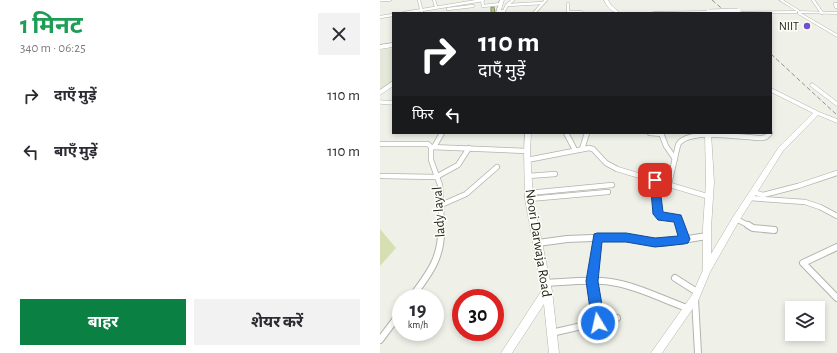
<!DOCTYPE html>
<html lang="hi">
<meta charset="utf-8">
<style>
:root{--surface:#fff;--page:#f2f2f3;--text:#2b2b33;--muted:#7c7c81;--accent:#0b8043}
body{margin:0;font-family:"Alegreya Sans","Noto Sans Devanagari",sans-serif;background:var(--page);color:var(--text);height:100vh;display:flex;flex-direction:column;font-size:15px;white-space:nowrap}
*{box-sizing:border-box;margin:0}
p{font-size:13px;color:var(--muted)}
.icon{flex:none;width:22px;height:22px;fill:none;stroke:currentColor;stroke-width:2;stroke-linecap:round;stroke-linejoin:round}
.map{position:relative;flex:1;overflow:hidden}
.sheet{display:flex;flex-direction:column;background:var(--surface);width:380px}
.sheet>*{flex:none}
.hud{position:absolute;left:12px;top:12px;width:380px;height:122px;border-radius:0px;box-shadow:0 2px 6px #0003;background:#202124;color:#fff;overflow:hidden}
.buttons{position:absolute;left:405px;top:301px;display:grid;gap:8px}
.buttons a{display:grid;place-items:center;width:40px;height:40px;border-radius:0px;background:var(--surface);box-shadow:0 2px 6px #0003;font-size:20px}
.speed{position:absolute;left:12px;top:289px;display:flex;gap:8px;font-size:20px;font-weight:700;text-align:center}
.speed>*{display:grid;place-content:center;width:52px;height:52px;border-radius:50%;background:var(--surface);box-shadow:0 2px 6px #0003;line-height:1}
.speed small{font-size:10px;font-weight:400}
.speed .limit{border:6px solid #d22;background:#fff;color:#111}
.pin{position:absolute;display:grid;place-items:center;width:34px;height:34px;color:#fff;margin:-17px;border-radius:8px;box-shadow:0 2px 6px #0006}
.me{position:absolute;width:44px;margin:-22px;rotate:351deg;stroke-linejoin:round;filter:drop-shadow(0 0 3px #0008)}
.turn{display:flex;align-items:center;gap:14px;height:84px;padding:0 20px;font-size:18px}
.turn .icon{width:52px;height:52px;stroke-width:2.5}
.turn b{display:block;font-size:28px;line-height:34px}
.then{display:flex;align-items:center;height:38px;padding:0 20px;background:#0003;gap:8px;font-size:15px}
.round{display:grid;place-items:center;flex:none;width:42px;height:42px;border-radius:0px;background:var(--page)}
.summary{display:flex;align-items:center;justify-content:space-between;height:68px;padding:0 20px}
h1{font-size:24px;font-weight:700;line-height:30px;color:#1e9e55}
.action{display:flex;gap:8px;margin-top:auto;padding:8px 20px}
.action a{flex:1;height:46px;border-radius:0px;background:var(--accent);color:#fff;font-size:16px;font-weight:700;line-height:46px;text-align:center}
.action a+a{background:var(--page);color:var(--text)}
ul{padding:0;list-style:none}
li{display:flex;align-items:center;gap:12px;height:56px;padding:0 20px}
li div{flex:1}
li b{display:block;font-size:15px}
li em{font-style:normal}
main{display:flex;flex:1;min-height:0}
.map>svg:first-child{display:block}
.built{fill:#e4e8d8}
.green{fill:#d5dfb2}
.building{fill:#b7c581;stroke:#808a5a}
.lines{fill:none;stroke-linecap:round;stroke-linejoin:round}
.street-far3-casing{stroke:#b2b4ac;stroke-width:3.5}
.street-far2-casing{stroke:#b2b4ac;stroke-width:4.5}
.street-far1-casing{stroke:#b2b4ac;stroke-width:6}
.street-casing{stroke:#b2b4ac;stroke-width:8}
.secondary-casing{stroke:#b2b4ac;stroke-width:1}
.highway-casing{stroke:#b2b4ac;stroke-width:1}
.street-far3{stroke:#fff;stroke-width:2.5}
.street-far2{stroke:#fff;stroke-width:3.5}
.street-far1{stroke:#fff;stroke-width:4.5}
.street{stroke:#fff;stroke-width:6}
.secondary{fill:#fff;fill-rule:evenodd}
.highway{fill:#fff;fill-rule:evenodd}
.rail{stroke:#91928c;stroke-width:1;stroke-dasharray:4.5 2.5;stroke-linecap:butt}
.highway-bridge-casing{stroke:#b2b4ac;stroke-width:6;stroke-linecap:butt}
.highway-bridge{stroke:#fff;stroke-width:5}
.route{fill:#1a73e8;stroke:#114b97}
.poi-dot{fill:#6f52cb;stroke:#fdfff7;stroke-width:1.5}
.labels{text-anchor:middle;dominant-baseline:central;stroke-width:3;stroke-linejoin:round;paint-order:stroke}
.far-poi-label{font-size:12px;fill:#21211e;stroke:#fdfff7;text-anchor:end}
.street-label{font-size:14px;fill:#21211e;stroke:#fdfff7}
</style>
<main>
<section class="sheet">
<div class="summary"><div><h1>1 मिनट</h1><p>340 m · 06:25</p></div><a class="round"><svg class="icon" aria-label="close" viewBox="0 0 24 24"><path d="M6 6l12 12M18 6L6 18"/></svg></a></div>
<ul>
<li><svg class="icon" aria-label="right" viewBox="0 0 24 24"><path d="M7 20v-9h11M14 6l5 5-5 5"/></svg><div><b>दाएँ मुड़ें</b></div><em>110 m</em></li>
<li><svg class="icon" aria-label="left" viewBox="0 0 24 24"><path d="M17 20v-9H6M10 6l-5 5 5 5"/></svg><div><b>बाएँ मुड़ें</b></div><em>110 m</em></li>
</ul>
<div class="action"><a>बाहर</a><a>शेयर करें</a></div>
</section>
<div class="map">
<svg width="457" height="353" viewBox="0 0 457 353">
<rect width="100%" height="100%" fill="#eff1e9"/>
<!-- built -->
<polygon class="built" points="13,48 13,81 0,91 0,50"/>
<!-- green -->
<polygon class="green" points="0,229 16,248 0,266"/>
<!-- building -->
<polygon class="building" points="111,7 114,7 115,13 111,13"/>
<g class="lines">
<defs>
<g id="street-far3">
<polyline points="39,0 42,13"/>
<polyline points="54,0 56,7"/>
<polyline points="102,0 103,6 121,4"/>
<polyline points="433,0 442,13"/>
<polyline points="188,4 188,13"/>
<polyline points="127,5 163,3"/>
<polyline points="456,7 455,4 457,4"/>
<polyline points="68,9 93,6"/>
<polyline points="119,12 124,11 127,5 133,0"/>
<polyline points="188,12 201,12"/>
<polyline points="24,13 103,0"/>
<polyline points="154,13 166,0"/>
<polyline points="0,17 13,15"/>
</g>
<g id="street-far2">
<polyline points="432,85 457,104"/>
<polyline points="0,102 13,103"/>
</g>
<g id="street-far1">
<polyline points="186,133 195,150"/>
<polyline points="270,133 282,134"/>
<polyline points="281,133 286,146 295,159"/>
<polyline points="0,144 48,144 51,147 51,160 60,185 62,226"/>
<polyline points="51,147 147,151"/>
<polyline points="54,147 62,133"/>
<polyline points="202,149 207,133"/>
<polyline points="147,160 209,148 213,149 226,163 237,169 330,197"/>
<polyline points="2,176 56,177 78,165 89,148"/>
<polyline points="148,176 175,174"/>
<polyline points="275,180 278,214 282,217 298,218 300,226"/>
<path d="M 289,184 L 298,145 C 307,127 364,138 382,138 L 386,137 L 390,133"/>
<polyline points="373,192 383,195 418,186 457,173"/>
<polyline points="149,193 232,185"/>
<polyline points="369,198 425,202 440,207 457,216"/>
<polyline points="149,199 228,192"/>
<polyline points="61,205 86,194 117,167"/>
<polyline points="356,219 370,226"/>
</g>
<g id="street">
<polyline points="300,225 304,239"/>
<polyline points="368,225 373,228 394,230"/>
<polyline points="217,237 212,281 218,323"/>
<polyline points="158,243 187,239 238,237 283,243 327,236"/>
<polyline points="457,247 423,263 457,298"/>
<polyline points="295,278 317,292"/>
<path d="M 166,283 C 187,282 210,279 231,282 C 257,286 282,299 307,308"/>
<path d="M 31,298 C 49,274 63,257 61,225"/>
<polyline points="315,299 318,353"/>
<polyline points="171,333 237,318"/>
<polyline points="0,340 21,312"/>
</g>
<g id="secondary">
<polygon points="0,0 12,0 10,1 0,1"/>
<polygon points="120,0 124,0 120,13 116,13"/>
<path d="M 224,0 L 228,0 L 231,5 L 240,13 C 232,13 227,7 224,0 Z"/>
<polygon points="399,0 403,0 419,10 419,12 457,34 457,37 418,14 418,12"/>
<polygon points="13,81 13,86 0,95 0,90"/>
<polygon points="391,88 439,112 457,119 457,123 438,115 403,151 359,221 330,272 318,301 282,353 271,353 312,295 323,270 323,228 326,182 325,133 331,133 334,182 331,228 331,254 353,217 399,147 433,113 391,92"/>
<polygon points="145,133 151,133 150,151 153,199 172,291 179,353 169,353 164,304 132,353 121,353 162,290 145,199 144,151"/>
</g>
<g id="highway">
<polygon points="329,11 331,11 331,13 271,13 273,12"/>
<polygon points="415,11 417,11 417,13 348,13 350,12"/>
<polygon points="418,11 457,12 457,14 420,13 418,13"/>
<polygon points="13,43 13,47 0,49 0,45"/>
</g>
</defs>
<!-- street-far3 casing -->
<use href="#street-far3" class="street-far3-casing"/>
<!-- street-far2 casing -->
<use href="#street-far2" class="street-far2-casing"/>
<!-- street-far1 casing -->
<use href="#street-far1" class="street-far1-casing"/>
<!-- street casing -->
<use href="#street" class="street-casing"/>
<!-- secondary casing -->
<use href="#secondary" class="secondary-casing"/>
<!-- highway casing -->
<use href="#highway" class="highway-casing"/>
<!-- street-far3 -->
<use href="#street-far3" class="street-far3"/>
<!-- street-far2 -->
<use href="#street-far2" class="street-far2"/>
<!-- street-far1 -->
<use href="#street-far1" class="street-far1"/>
<!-- street -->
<use href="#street" class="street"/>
<!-- secondary -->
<use href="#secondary" class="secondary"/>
<!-- highway -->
<use href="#highway" class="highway"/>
<!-- rail -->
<g class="rail">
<polyline points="332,0 347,13"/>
<polyline points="391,54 457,115"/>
</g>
<defs>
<polyline id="highway-bridge" points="329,12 358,11"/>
</defs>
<!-- highway-bridge casing -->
<use href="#highway-bridge" class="highway-bridge-casing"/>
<!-- highway-bridge -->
<use href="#highway-bridge" class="highway-bridge"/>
</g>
<!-- route -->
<polygon class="route" points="275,177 279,180 283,212 301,215 310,239 308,243 304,244 275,247 246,242 222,242 218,281 225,323 223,327 218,329 214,327 212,323 206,281 214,234 217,233 246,233 275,238 298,236 294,222 278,220 273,214 270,180"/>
<!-- markers -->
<circle class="poi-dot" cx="427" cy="26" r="4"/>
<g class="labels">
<!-- far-poi labels -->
<g class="far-poi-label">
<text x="419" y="26">NIIT</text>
</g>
<!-- street labels -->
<g class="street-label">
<text transform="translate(59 212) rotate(-94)">lady layal</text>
<text transform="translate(158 243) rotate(81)">Noori Darwaja Road</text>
</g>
</g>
</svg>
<div class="buttons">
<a><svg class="icon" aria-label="layers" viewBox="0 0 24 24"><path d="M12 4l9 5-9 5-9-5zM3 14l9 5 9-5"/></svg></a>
</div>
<div class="speed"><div>19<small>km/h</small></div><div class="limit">30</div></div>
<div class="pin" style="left:275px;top:180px;background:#d93025"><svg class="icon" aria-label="arrive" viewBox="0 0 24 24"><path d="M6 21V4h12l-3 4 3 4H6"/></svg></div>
<svg class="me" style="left:218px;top:323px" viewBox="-20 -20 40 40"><circle r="17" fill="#1a73e8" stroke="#fff" stroke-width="3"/><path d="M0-11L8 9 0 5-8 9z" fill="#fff"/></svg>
<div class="hud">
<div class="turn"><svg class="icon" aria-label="right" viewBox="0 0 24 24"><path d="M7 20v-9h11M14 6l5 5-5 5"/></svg><div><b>110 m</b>दाएँ मुड़ें</div></div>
<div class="then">फिर<svg class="icon" aria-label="left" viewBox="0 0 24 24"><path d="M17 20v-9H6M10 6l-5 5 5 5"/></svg></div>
</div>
</div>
</main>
